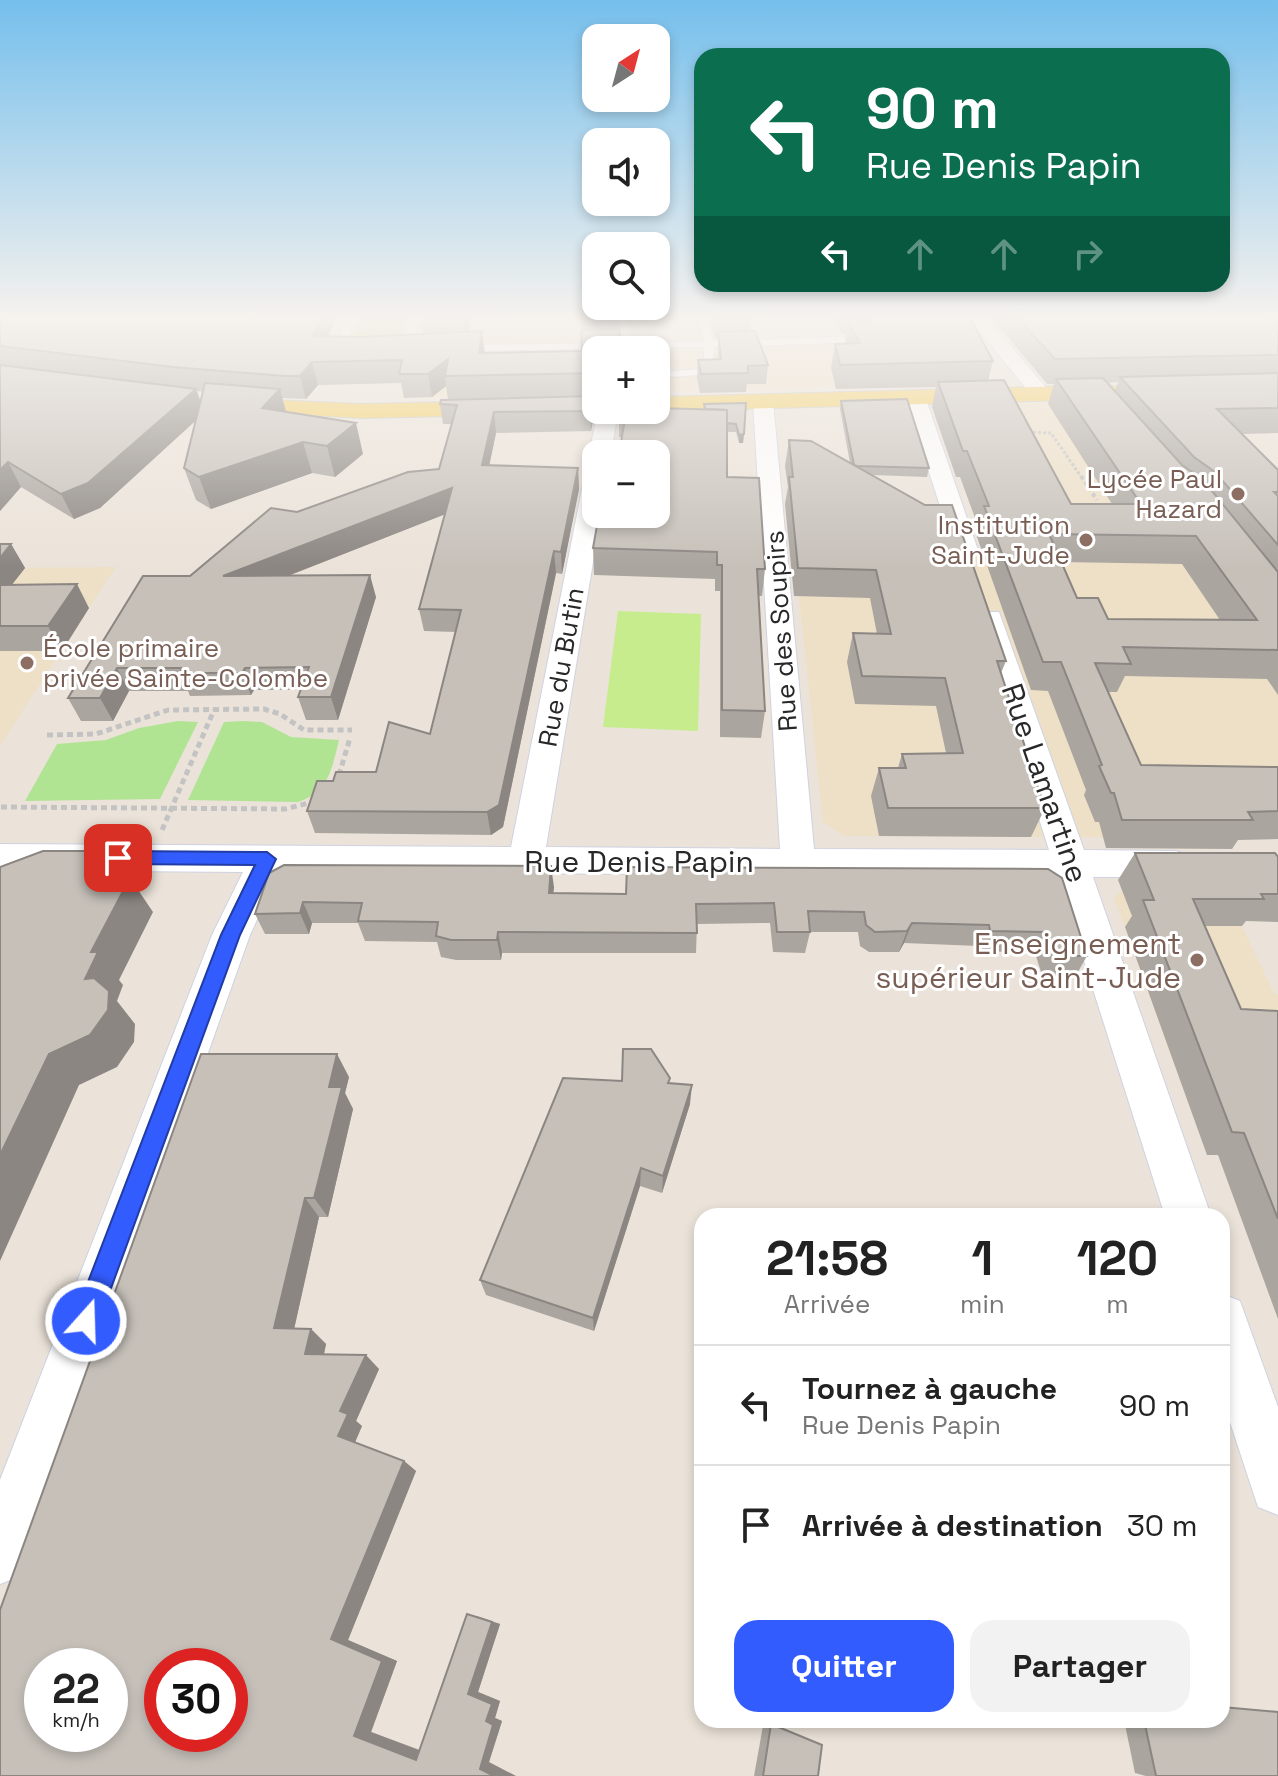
<!DOCTYPE html>
<html lang="fr">
<meta charset="utf-8">
<style>
:root{--surface:#fff;--page:#f2f2f2;--text:#222;--muted:#767676;--line:#e0e0e0;--accent:#335cfe}
body{margin:0;font-family:"Space Grotesk",sans-serif;background:var(--page);color:var(--text);height:100vh;display:flex;flex-direction:column;font-size:30px;white-space:nowrap}
*{box-sizing:border-box;margin:0}
p{font-size:26px;color:var(--muted)}
.icon{flex:none;width:44px;height:44px;fill:none;stroke:currentColor;stroke-width:2;stroke-linecap:round;stroke-linejoin:round}
.map{position:relative;flex:1;overflow:hidden}
.drawer{position:absolute;left:694px;top:1208px;width:536px;height:520px;display:flex;flex-direction:column;background:var(--surface);border-radius:24px;box-shadow:0 4px 12px #0003}
.drawer>*{flex:none}
.top-card{position:absolute;left:694px;top:48px;width:536px;height:244px;border-radius:24px;box-shadow:0 4px 12px #0003;background:#0b6e4f;color:#fff;overflow:hidden}
.needle{width:52px;rotate:36deg}
.buttons{position:absolute;left:582px;top:24px;display:grid;gap:16px}
.buttons a{display:grid;place-items:center;width:88px;height:88px;border-radius:16px;background:var(--surface);box-shadow:0 4px 12px #0003;font-size:40px}
.speed{position:absolute;left:24px;top:1648px;display:flex;gap:16px;font-size:40px;font-weight:700;text-align:center}
.speed>*{display:grid;place-content:center;width:104px;height:104px;border-radius:50%;background:var(--surface);box-shadow:0 4px 12px #0003;line-height:1}
.speed small{font-size:20px;font-weight:400}
.speed .limit{border:12px solid #d22;background:#fff;color:#111}
.pin{position:absolute;display:grid;place-items:center;width:68px;height:68px;color:#fff;margin:-34px;border-radius:16px;box-shadow:0 4px 12px #0006}
.me{position:absolute;width:88px;margin:-44px;rotate:20deg;stroke-linejoin:round;filter:drop-shadow(0 0 6px #0008)}
.turn{display:flex;align-items:center;gap:28px;height:168px;padding:0 40px;font-size:36px}
.turn .icon{width:104px;height:104px;stroke-width:2.5}
.turn b{display:block;font-size:56px;line-height:68px}
.lanes{display:flex;align-items:center;height:76px;padding:0 40px;background:#0003;justify-content:center;gap:40px;direction:ltr}
.lanes .off{opacity:.35}
.eta{display:flex;justify-content:space-evenly;align-items:center;height:136px;text-align:center}
.eta b{font-size:48px;font-weight:600;line-height:56px}
.button{display:flex;gap:16px;margin-top:auto;padding:16px 40px}
.button a{flex:1;height:92px;border-radius:24px;background:var(--accent);color:#fff;font-size:32px;font-weight:600;line-height:92px;text-align:center}
.button a+a{background:var(--page);color:var(--text)}
ul{padding:0;list-style:none}
li{display:flex;align-items:center;gap:24px;height:120px;padding:0 40px;border-top:2px solid var(--line)}
li div{flex:1}
li b{display:block;font-size:30px}
li em{font-style:normal}
.map>svg:first-child{display:block}
.education{fill:#eee0c7}
.green{fill:#b0e493}
.pitch{fill:#c6ec8e}
.lines{fill:none;stroke-linecap:round;stroke-linejoin:round}
.service-casing{stroke:#ced2e2;stroke-width:2}
.minor-casing{stroke:#ced2e2;stroke-width:2}
.primary-casing{stroke:#c3c3c3;stroke-width:2}
.path-far2{stroke:#c3c3c3;stroke-width:3;stroke-dasharray:3 2;stroke-linecap:butt}
.path-far1{stroke:#c3c3c3;stroke-width:4;stroke-dasharray:4 3;stroke-linecap:butt}
.path{stroke:#c3c3c3;stroke-width:5;stroke-dasharray:6 4;stroke-linecap:butt}
.service{fill:#fff;fill-rule:evenodd}
.minor{fill:#fff;fill-rule:evenodd}
.primary{fill:#f4cc55;fill-rule:evenodd}
.wall{fill:#aaa59f;fill-rule:evenodd}
.shaded-wall{fill:#8b8682}
.building{fill:#c6c0b9;stroke:#8b8682;stroke-width:2;fill-rule:evenodd}
.route{fill:#335cfe;stroke:#213ca5;stroke-width:2}
.education-dot{fill:#8d6e63;stroke:#fff;stroke-width:3}
.labels{text-anchor:middle;dominant-baseline:central;stroke-width:6;stroke-linejoin:round;paint-order:stroke}
.far-education-label{font-size:26px;fill:#785e54;stroke:#fff;text-anchor:end}
.far-street-label{font-size:26px;fill:#282828;stroke:#fff}
.street-label{font-size:30px;fill:#282828;stroke:#fff}
.education-label{font-size:30px;fill:#785e54;stroke:#fff;text-anchor:end}
</style>
<div class="map">
<svg width="1278" height="1776" viewBox="0 0 1278 1776">
<rect width="100%" height="100%" fill="#ebe3d9"/>
<!-- education -->
<g class="education">
<polygon points="424,318 903,318 947,384 656,392 656,350 596,350 596,393 398,398"/>
<polygon points="1091,401 1278,663 1278,838 844,836 823,822 794,551 988,554 940,406"/>
<polygon points="116,567 107,580 0,746 0,568"/>
<polygon points="1122,890 1225,891 1274,993 1278,995 1278,1086 1181,1083 1114,897"/>
</g>
<!-- green -->
<g class="green">
<polygon points="360,318 407,318 399,346 350,346"/>
<polygon points="178,721 198,722 160,799 25,801 57,744 106,740 139,728"/>
<path d="M 243,721 L 262,722 L 291,737 L 339,740 C 332,768 329,792 298,802 L 188,800 L 224,722 Z"/>
</g>
<!-- pitch -->
<polygon class="pitch" points="618,611 701,614 698,731 603,727"/>
<g class="lines">
<defs>
<g id="service">
<polygon points="348,318 356,318 345,348 354,352 349,355 335,349"/>
<polygon points="411,318 419,318 412,349 396,354 396,350 403,347"/>
<polygon points="620,318 628,318 630,343 704,341 698,318 706,318 713,341 864,336 868,339 864,342 714,347 712,374 656,378 656,372 704,369 704,347 462,351 457,348 462,345 621,343"/>
</g>
<g id="minor">
<polygon points="969,318 987,318 1047,389 1050,393 1047,397 1033,397"/>
<polygon points="915,391 925,397 978,550 975,555 957,555 954,550 905,397"/>
<polygon points="763,395 773,401 814,849 1049,850 975,618 979,612 999,612 1084,850 1176,851 1188,855 1194,864 1188,873 1176,877 1093,877 1211,1216 1165,1216 1057,876 279,872 250,935 29,1555 21,1576 0,1584 0,1480 212,935 243,872 0,870 0,844 511,847 585,474 596,467 596,514 601,514 546,847 780,849 753,401"/>
<polygon points="598,410 618,410 611,454 596,454 596,460 589,454"/>
<polygon points="1222,1294 1240,1301 1278,1407 1278,1515 1258,1507 1222,1398"/>
</g>
<g id="primary">
<polygon points="1109,385 1117,387 1121,392 1117,397 1109,399 656,411 651,410 656,410 656,397"/>
<polygon points="225,398 361,404 596,399 596,410 606,410 596,413 361,418 216,410 213,405 216,400"/>
</g>
</defs>
<!-- service casing -->
<use href="#service" class="service-casing"/>
<!-- minor casing -->
<use href="#minor" class="minor-casing"/>
<!-- primary casing -->
<use href="#primary" class="primary-casing"/>
<!-- path-far2 -->
<polyline class="path-far2" points="1028,432 1051,433 1082,478"/>
<!-- path-far1 -->
<polyline class="path-far1" points="1081,476 1097,500"/>
<!-- path -->
<g class="path">
<polyline points="47,735 96,734 168,710 264,709 280,714 304,730 352,730"/>
<polyline points="339,775 350,738"/>
<polyline points="1,807 285,809 313,802"/>
<polyline points="162,830 214,710"/>
</g>
<!-- service -->
<use href="#service" class="service"/>
<!-- minor -->
<use href="#minor" class="minor"/>
<!-- primary -->
<use href="#primary" class="primary"/>
</g>
<!-- wall -->
<g class="wall">
<path d="M 0,318 L 336,318 L 328,337 L 360,337 L 423,334 L 420,318 L 471,318 L 469,332 L 485,353 L 582,351 L 580,318 L 618,318 L 618,329 L 596,350 L 596,396 L 448,399 L 446,386 L 432,397 L 404,398 L 401,383 L 318,385 L 306,399 L 282,398 L 286,412 L 363,454 L 335,477 L 312,473 L 211,509 L 196,500 L 184,468 L 196,420 L 100,508 L 74,519 L 21,487 L 0,511 ZM 197,391 L 203,392 L 201,402 Z"/>
<polygon points="709,318 751,318 750,331 768,365 766,384 747,384 746,392 700,393 697,378 698,360 718,359 718,338 715,338"/>
<path d="M 834,318 L 970,318 L 993,361 L 988,381 L 1071,504 L 1112,504 L 1048,404 L 1054,384 L 1047,384 L 992,318 L 1278,318 L 1278,433 L 1242,434 L 1278,470 L 1278,695 L 1267,679 L 1125,676 L 1117,692 L 1108,692 L 1141,765 L 1278,767 L 1278,839 L 1238,840 L 1232,849 L 1106,848 L 1099,822 L 1095,822 L 1084,795 L 1086,790 L 1048,691 L 1031,690 L 976,534 L 978,526 L 960,477 L 956,477 L 932,407 L 936,387 L 836,389 L 831,368 L 835,344 L 845,343 L 846,334 L 842,334 ZM 1118,382 L 1115,391 L 1107,383 ZM 1061,562 L 1182,564 L 1220,620 L 1108,619 L 1077,598 Z"/>
<polygon points="593,396 594,416 591,431 496,433 489,465 578,468 579,489 562,574 556,573 503,827 491,835 315,833 307,811 333,781 376,772 430,734 456,632 424,631 419,609 445,514 288,576 376,597 338,720 306,720 298,697 301,690 254,690 251,695 190,696 188,691 129,691 113,721 81,721 68,698 190,576 297,512 439,469 452,424 443,424 440,404"/>
<polygon points="841,401 929,468 927,477 873,475 1006,661 1001,673 1045,808 1031,837 879,836 871,796 879,768 898,768 902,754 946,753 936,706 855,704 847,662 853,633 877,634 870,598 794,596 785,504 788,487 785,466 789,440 850,463 840,409"/>
<polygon points="746,403 743,443 739,443 736,432 727,432 727,477 765,569 762,596 758,596 765,711 761,738 720,737 720,591 715,591 715,579 594,575 593,548 656,514 622,437 619,437 619,410 704,409 704,404"/>
<polygon points="0,544 11,544 25,568 12,584 89,608 62,651 0,651"/>
<polygon points="1135,853 1278,857 1278,922 1246,921 1242,926 1205,926 1241,1009 1278,1011 1278,1319 1218,1155 1207,1155 1125,927 1132,916 1118,880"/>
<polygon points="1048,869 1087,956 1075,977 1047,976 1041,972 1035,953 981,951 979,946 904,943 899,952 869,952 860,946 858,932 810,932 805,953 773,952 770,923 697,924 696,953 502,953 501,960 456,960 441,957 437,942 365,941 358,923 312,923 309,934 265,934 255,914 269,873 554,887 553,893 626,894"/>
<polygon points="349,1077 345,1093 353,1109 328,1217 319,1217 294,1329 311,1329 326,1344 324,1354 379,1369 356,1421 362,1426 355,1442 404,1461 416,1471 348,1640 397,1661 371,1732 420,1750 477,1616 500,1624 478,1692 500,1701 495,1718 502,1721 489,1762 0,1776"/>
<polygon points="669,1084 690,1104 662,1193 640,1186 594,1331 486,1295 480,1280"/>
<polygon points="764,1720 811,1740 818,1776 754,1776"/>
<polygon points="1124,1720 1222,1720 1278,1776 1146,1776 1135,1773"/>
</g>
<!-- shaded-wall -->
<g class="shaded-wall">
<polygon points="321,318 336,318 318,359 312,336"/>
<polygon points="463,318 471,318 466,342"/>
<polygon points="482,331 485,354 482,376 479,353"/>
<polygon points="448,359 445,376 446,386 432,397 428,374"/>
<polygon points="312,362 318,385 306,399 300,376"/>
<polygon points="196,389 204,413 100,508 74,519 61,494"/>
<polygon points="280,389 288,419 262,408"/>
<polygon points="593,396 594,416 591,431 590,411"/>
<polygon points="494,412 496,433 485,486 482,465"/>
<polygon points="356,423 363,454 335,477 327,446"/>
<polygon points="744,434 743,443 739,443 739,435"/>
<polygon points="303,442 312,473 211,509 199,477"/>
<polygon points="8,462 21,487 0,511 0,470"/>
<polygon points="578,468 579,489 562,574 561,552"/>
<polygon points="452,488 456,510 231,598 223,576"/>
<polygon points="11,544 25,568 0,600 0,558"/>
<polygon points="554,551 556,573 503,827 491,835 487,812"/>
<polygon points="370,575 376,597 338,720 331,697"/>
<polygon points="77,584 89,608 62,651 48,626"/>
<polygon points="117,668 129,691 113,721 100,698"/>
<polygon points="245,668 254,690 251,695 242,673"/>
<polygon points="551,866 554,887 551,914 549,893"/>
<polygon points="130,878 153,912 119,980 123,985 117,1001 135,1024 134,1042 117,1067 79,1085 0,1261 0,1155 91,952"/>
<polygon points="303,902 312,923 309,934 300,913"/>
<polygon points="912,923 904,943 899,952 907,931"/>
<polygon points="498,932 502,953 501,960 497,940"/>
<polygon points="337,1054 349,1077 345,1093 353,1109 328,1217 314,1198 329,1087"/>
<polygon points="692,1085 690,1104 662,1193 663,1176"/>
<polygon points="641,1168 640,1186 594,1331 593,1318"/>
<polygon points="305,1198 319,1217 291,1343 274,1328"/>
<polygon points="311,1329 326,1344 321,1368 305,1354"/>
<polygon points="366,1355 379,1369 356,1421 362,1426 353,1447 338,1436 340,1411"/>
<polygon points="404,1461 416,1471 348,1640 397,1661 371,1732 429,1754 416,1760 354,1736 331,1639"/>
<polygon points="467,1614 500,1624 478,1692 500,1701 495,1718 502,1721 489,1762 516,1776 494,1776 480,1769 486,1721 468,1694"/>
</g>
<!-- building -->
<g class="building">
<polygon points="0,318 321,318 312,336 360,337 482,331 479,353 582,351 581,330 619,329 622,350 596,350 596,376 595,373 445,376 448,359 428,374 399,374 402,360 312,362 300,376 285,376 173,367 0,346"/>
<polygon points="872,318 970,318 993,361 840,365 835,344 860,343 848,322 868,321"/>
<polygon points="1017,318 1278,318 1278,355 1055,359"/>
<polygon points="755,331 768,365 748,366 748,373 701,374 698,360 721,359 718,332"/>
<polygon points="637,346 645,346 646,350 637,350"/>
<polygon points="0,365 196,389 88,483 61,494 8,462 0,470"/>
<polygon points="1278,373 1278,408 1217,409 1278,470 1278,492 1274,492 1278,496 1278,545 1215,472 1194,457 1120,377"/>
<path d="M 1103,378 L 1182,465 L 1203,480 L 1278,572 L 1278,650 L 1123,647 L 1131,664 L 1095,663 L 1141,765 L 1278,767 L 1278,811 L 1248,812 L 1253,820 L 1122,820 L 1114,793 L 1111,793 L 1099,766 L 1102,765 L 1061,662 L 1043,662 L 984,506 L 989,506 L 967,451 L 963,451 L 938,382 L 1004,380 L 1071,504 L 1141,504 L 1056,379 ZM 1049,534 L 1196,536 L 1257,620 L 1108,619 L 1098,598 L 1077,598 Z"/>
<polygon points="205,383 280,389 262,408 356,423 327,446 303,442 199,477 184,468"/>
<polygon points="593,396 590,411 494,412 482,465 578,468 561,552 554,551 499,805 487,812 307,811 317,781 333,781 336,772 376,772 389,722 430,734 461,610 419,609 452,488 223,576 370,575 331,697 298,697 309,667 245,668 242,673 180,673 182,668 117,668 100,698 68,698 143,576 190,576 271,508 297,512 408,472 439,469 457,405 440,404 441,400"/>
<polygon points="907,399 929,468 857,466 854,465 841,401"/>
<polygon points="746,403 744,434 739,435 736,424 727,423 727,410 705,409 704,404"/>
<polygon points="656,408 727,410 727,477 759,478 765,569 757,569 765,711 722,710 722,565 717,565 717,552 593,548 599,514 656,514 656,454 619,454 626,413 619,413 619,410 656,410"/>
<polygon points="789,440 811,441 925,505 952,505 1006,661 997,661 1045,808 888,808 879,768 906,768 902,754 963,753 945,678 862,676 853,633 891,634 876,570 798,568 789,477 793,477"/>
<polygon points="0,544 11,544 0,558"/>
<polygon points="77,584 48,626 0,626 0,585"/>
<polygon points="43,851 94,851 130,878 91,952 98,952 85,979 94,978 109,991 108,1010 90,1035 49,1054 0,1155 0,867"/>
<polygon points="1135,853 1275,853 1278,857 1278,894 1261,894 1264,899 1193,899 1241,1009 1278,1011 1278,1219 1244,1133 1232,1132 1143,900 1154,900"/>
<polygon points="284,865 551,866 549,893 626,894 627,867 1048,869 1062,878 1087,956 1059,956 1052,952 1046,932 990,931 989,925 912,923 907,931 875,932 866,925 864,912 808,911 810,932 777,932 774,903 696,904 697,933 498,932 497,940 451,940 436,936 438,922 358,921 362,903 303,902 300,913 255,914 269,873"/>
<polygon points="623,1049 651,1049 670,1078 668,1083 692,1085 663,1176 641,1168 593,1318 480,1280 563,1078 622,1081"/>
<path d="M 201,1054 L 337,1054 L 329,1087 L 342,1087 L 314,1198 L 305,1198 L 274,1328 L 311,1329 L 305,1354 L 366,1355 L 340,1411 L 348,1414 L 338,1436 L 404,1461 L 331,1639 L 382,1661 L 354,1736 L 416,1760 L 467,1614 L 492,1622 L 468,1694 L 492,1704 L 486,1721 L 493,1725 L 480,1769 L 494,1776 L 0,1776 L 0,1610 ZM 42,1666 L 110,1666 L 110,1734 L 42,1734 ZM 162,1666 L 230,1666 L 230,1734 L 162,1734 Z"/>
<polygon points="1222,1707 1278,1712 1278,1776 1156,1776 1144,1720 1222,1720"/>
<polygon points="771,1724 822,1745 818,1776 763,1776"/>
</g>
<!-- sky -->
<linearGradient id="sky" x2="0" y2="1"><stop stop-color="#75bfec"/><stop offset="0.56" stop-color="#f6f2ee"/><stop offset="1" stop-color="#f6f2ee" stop-opacity="0"/></linearGradient>
<rect width="1278" height="567" fill="url(#sky)"/>
<!-- route -->
<polygon class="route" points="118,851 267,852 276,859 240,935 99,1321 95,1330 86,1334 77,1330 73,1321 221,935 255,865 118,864 109,858"/>
<!-- markers -->
<g class="education-dot">
<circle cx="1238" cy="494" r="8"/>
<circle cx="1086" cy="540" r="8"/>
<circle cx="27" cy="663" r="8"/>
<circle cx="1197" cy="960" r="8"/>
</g>
<g class="labels">
<!-- far-education labels -->
<g class="far-education-label">
<text x="1222" y="479">Lycée Paul<tspan x="1222" dy="30">Hazard</tspan></text>
<text x="1070" y="525">Institution<tspan x="1070" dy="30">Saint-Jude</tspan></text>
<text x="43" y="648" text-anchor="start">École primaire<tspan x="43" dy="30">privée Sainte-Colombe</tspan></text>
</g>
<!-- far-street labels -->
<g class="far-street-label">
<text transform="translate(781 631) rotate(-94)">Rue des Soupirs</text>
<text transform="translate(561 667) rotate(-80)">Rue du Butin</text>
</g>
<!-- street labels -->
<g class="street-label">
<text transform="translate(1045 783) rotate(71)">Rue Lamartine</text>
<text x="639" y="861">Rue Denis Papin</text>
</g>
<!-- education labels -->
<g class="education-label">
<text x="1181" y="943">Enseignement<tspan x="1181" dy="34">supérieur Saint-Jude</tspan></text>
</g>
</g>
</svg>
<div class="buttons">
<a><svg class="needle" viewBox="-14 -14 28 28"><path d="M0-13l5 13h-10z" fill="#e53935"/><path d="M0 13l5-13h-10z" fill="#767676"/></svg></a>
<a><svg class="icon" aria-label="sound" viewBox="0 0 24 24"><path d="M4 9h4l5-4v14l-5-4H4zM17 9q2 3 0 6"/></svg></a>
<a><svg class="icon" aria-label="search" viewBox="0 0 24 24"><circle cx="10" cy="10" r="6"/><path d="M15 15l6 6"/></svg></a>
<a>+</a>
<a>−</a>
</div>
<div class="speed"><div>22<small>km/h</small></div><div class="limit">30</div></div>
<div class="pin" style="left:118px;top:858px;background:#d93025"><svg class="icon" aria-label="arrive" viewBox="0 0 24 24"><path d="M6 21V4h12l-3 4 3 4H6"/></svg></div>
<svg class="me" style="left:86px;top:1321px" viewBox="-20 -20 40 40"><circle r="17" fill="#335cfe" stroke="#fff" stroke-width="3"/><path d="M0-11L8 9 0 5-8 9z" fill="#fff"/></svg>
<div class="top-card">
<div class="turn"><svg class="icon" aria-label="left" viewBox="0 0 24 24"><path d="M17 20v-9H6M10 6l-5 5 5 5"/></svg><div><b>90 m</b>Rue Denis Papin</div></div>
<div class="lanes"><svg class="icon" aria-label="left" viewBox="0 0 24 24"><path d="M17 20v-9H6M10 6l-5 5 5 5"/></svg><svg class="icon off" aria-label="ahead" viewBox="0 0 24 24"><path d="M12 20V5M6 11l6-6 6 6"/></svg><svg class="icon off" aria-label="ahead" viewBox="0 0 24 24"><path d="M12 20V5M6 11l6-6 6 6"/></svg><svg class="icon off" aria-label="right" viewBox="0 0 24 24"><path d="M7 20v-9h11M14 6l5 5-5 5"/></svg></div>
</div>
<section class="drawer">
<div class="eta">
<div><b>21:58</b><p>Arrivée</p></div>
<div><b>1</b><p>min</p></div>
<div><b>120</b><p>m</p></div>
</div>
<ul>
<li><svg class="icon" aria-label="left" viewBox="0 0 24 24"><path d="M17 20v-9H6M10 6l-5 5 5 5"/></svg><div><b>Tournez à gauche</b><p>Rue Denis Papin</p></div><em>90 m</em></li>
<li><svg class="icon" aria-label="arrive" viewBox="0 0 24 24"><path d="M6 21V4h12l-3 4 3 4H6"/></svg><div><b>Arrivée à destination</b></div><em>30 m</em></li>
</ul>
<div class="button"><a>Quitter</a><a>Partager</a></div>
</section>
</div>
